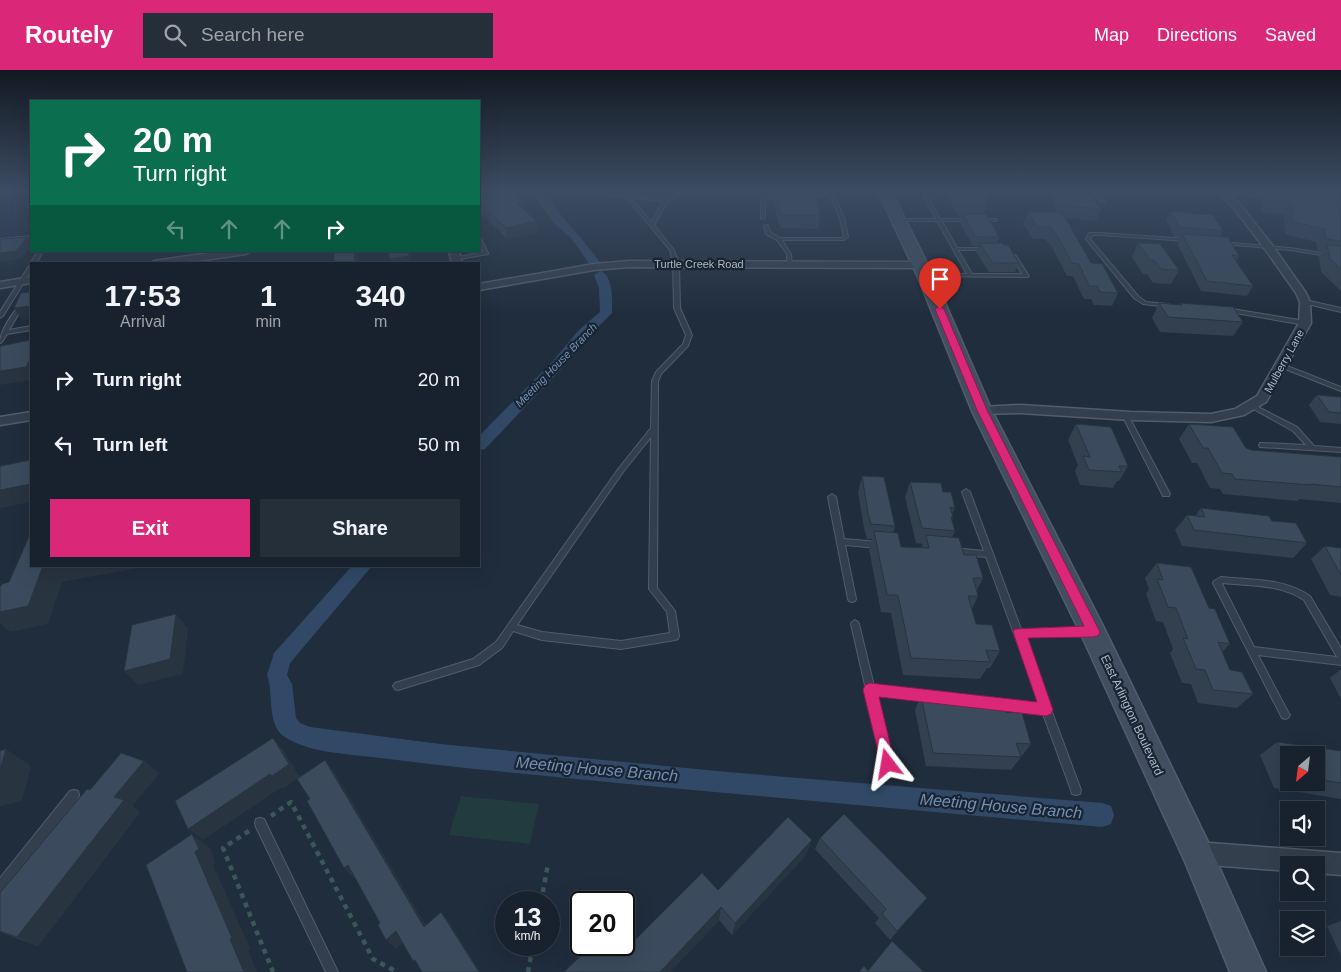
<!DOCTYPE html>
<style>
:root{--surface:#18222e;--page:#252f3a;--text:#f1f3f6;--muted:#9fa4aa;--line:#363f4a;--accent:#db2777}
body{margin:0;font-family:Helvetica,sans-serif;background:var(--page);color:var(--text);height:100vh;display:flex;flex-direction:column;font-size:19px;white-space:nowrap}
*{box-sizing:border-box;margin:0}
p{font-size:16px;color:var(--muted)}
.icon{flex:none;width:28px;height:28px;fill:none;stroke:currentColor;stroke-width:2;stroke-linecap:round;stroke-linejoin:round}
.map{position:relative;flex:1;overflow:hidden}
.drawer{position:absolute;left:30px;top:192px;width:450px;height:305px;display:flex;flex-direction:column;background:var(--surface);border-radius:0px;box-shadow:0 5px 20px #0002,0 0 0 1px var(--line)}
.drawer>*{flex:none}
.hud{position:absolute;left:30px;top:30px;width:450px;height:152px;border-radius:0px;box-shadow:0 5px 20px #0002,0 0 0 1px var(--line);background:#0b6e4f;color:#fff;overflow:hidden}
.needle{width:32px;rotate:208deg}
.buttons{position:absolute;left:1280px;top:676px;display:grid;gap:10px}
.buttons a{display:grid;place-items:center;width:45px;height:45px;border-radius:0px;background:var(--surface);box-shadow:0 5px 20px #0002,0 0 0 1px var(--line);font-size:25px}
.speed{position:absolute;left:495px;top:821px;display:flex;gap:10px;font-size:25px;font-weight:700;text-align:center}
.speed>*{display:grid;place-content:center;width:65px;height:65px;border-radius:50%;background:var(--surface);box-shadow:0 5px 20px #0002,0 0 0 1px var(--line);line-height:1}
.speed small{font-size:12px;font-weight:400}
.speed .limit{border:2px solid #111;border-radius:8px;background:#fff;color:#111}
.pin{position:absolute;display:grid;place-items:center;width:42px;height:42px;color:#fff;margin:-51px -21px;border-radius:50% 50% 50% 0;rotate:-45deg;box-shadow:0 0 5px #0007}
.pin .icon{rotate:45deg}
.me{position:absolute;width:55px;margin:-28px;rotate:346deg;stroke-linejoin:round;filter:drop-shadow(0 0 4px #0008)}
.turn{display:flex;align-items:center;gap:18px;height:105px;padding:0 20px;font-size:22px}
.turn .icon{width:65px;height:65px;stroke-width:2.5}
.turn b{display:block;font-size:35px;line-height:42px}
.lanes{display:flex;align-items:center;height:48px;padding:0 20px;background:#0003;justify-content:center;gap:25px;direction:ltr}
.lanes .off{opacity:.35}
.eta{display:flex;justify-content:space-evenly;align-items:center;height:85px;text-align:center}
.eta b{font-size:30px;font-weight:700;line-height:35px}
.action{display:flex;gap:10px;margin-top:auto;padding:10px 20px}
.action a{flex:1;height:58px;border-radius:0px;background:var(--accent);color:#fff;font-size:20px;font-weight:700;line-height:58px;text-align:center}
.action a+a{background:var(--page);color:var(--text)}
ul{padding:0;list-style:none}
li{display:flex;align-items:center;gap:15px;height:65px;padding:0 20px}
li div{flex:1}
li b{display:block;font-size:19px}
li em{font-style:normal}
header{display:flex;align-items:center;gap:30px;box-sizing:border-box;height:70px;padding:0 25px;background:var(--accent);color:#fff}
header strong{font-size:24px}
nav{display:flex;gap:28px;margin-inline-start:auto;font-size:18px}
.search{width:350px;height:45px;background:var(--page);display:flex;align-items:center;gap:12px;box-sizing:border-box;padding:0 18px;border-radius:0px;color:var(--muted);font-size:19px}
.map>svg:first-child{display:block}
.green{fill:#223b3e}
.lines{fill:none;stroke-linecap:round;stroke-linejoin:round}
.canal{fill:#314967;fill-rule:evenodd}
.service-casing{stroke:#525c6b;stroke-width:2}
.minor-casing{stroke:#525c6b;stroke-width:3}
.secondary-casing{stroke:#525c6b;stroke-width:3}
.path{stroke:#3c5758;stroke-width:4.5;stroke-dasharray:5 5;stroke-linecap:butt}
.service{fill:#343f4d;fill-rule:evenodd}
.minor{fill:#343f4d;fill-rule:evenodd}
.secondary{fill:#414e60;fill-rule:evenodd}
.wall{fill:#334050;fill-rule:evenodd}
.shaded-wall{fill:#293441}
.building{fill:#3b4b5d;stroke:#293441}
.route{fill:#db2777;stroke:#8e194d}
.labels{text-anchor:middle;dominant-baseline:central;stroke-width:4.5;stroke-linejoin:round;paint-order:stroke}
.far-street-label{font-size:11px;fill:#afb9c9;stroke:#192432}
.far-water-label{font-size:11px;font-style:italic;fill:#7491b4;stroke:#192432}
.street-label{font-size:12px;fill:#afb9c9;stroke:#192432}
.near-water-label{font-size:16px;font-style:italic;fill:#7491b4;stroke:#192432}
</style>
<header>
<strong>Routely</strong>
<div class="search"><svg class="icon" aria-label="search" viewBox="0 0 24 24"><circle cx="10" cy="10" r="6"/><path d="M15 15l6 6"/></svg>Search here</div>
<nav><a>Map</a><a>Directions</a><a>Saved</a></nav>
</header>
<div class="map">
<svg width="1341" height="902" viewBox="0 0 1341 902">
<rect width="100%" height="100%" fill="#202d3d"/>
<!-- green -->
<polygon class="green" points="461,726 539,734 530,774 449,765"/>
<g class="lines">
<!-- canal -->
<g class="canal">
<path d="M 528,119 L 539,119 L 543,122 C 561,147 583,168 601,194 L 599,196 L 591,196 L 571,168 L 555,154 L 535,126 Z"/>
<path d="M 600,201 C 614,205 612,232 612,243 L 588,267 L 563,297 L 485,379 L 479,380 L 479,366 L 553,291 L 578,261 L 600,242 L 599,218 L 594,205 Z"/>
<path d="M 352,496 L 372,496 L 290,593 L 287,605 L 292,614 L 296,648 L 300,653 L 310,657 L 440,674 L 727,702 L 1102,733 L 1111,736 L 1114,745 L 1111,754 L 1102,757 C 900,739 698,721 496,701 C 454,697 413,692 372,687 C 346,684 307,682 285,667 C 266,655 274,623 267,605 L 274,583 Z"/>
</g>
<defs>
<g id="service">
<path d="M 588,119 L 593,119 L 600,123 L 666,129 L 689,119 L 695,119 L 668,131 L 654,155 L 674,180 L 679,194 L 680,238 L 692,265 L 688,276 L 661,304 L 658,311 L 657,518 L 675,541 L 679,566 L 678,569 L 675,570 L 621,579 L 542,570 L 513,561 L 502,578 L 479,595 L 398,620 L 395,619 L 393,616 L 395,613 L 473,589 L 496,572 L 619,398 L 651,358 L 652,311 L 656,302 L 683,274 L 686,265 L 674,238 L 673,194 L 670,180 L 626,127 L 599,125 ZM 631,128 L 663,131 L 651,152 ZM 651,367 L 649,519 L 667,542 L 670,563 L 621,571 L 542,562 L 517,555 L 623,402 Z"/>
<polygon points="831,119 839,119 835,121 834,125 844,148 848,167 844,170 782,170 791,184 792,195 787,196 787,184 777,170 766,164 764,156 768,155 770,162 780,168 843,168 844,167 840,148 830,126 806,126 804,125 806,124 830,124"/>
<polygon points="1090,119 1094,119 1105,130 1105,132 1101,132"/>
<polygon points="1324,119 1328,119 1330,122 1331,135 1327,134 1326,122"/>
<polygon points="1224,123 1270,124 1272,125 1270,126 1222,125 1222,124"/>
<polygon points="784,124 786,124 786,126 769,128 765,131 765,148 761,149 761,129 768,126"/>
<polygon points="923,125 927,125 940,149 995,149 997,150 995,151 942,151 957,178 986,178 988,179 986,180 958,180 972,204 1022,204 1012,186 1014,185 1016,186 1029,206 1028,207 923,206 923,204 925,203 967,204 937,151 898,151 896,150 898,149 936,149 923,126"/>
<polygon points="1089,163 1100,163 1189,169 1189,171 1187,171 1100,165 1093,165 1090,169 1138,226 1146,232 1168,234 1170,235 1170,237 1143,234 1134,228 1086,169"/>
<polygon points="31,166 31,168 0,171 0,169"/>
<polygon points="479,168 481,169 488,183 488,184 454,190 454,188 483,182 479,173"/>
<polygon points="1222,172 1290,178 1341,186 1341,188 1290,180 1224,174 1222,174"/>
<polygon points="38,181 43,181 36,194 31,194 31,195 30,194"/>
<polygon points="29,196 31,196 31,201 3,246 0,248 0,242"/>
<path d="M 31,223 L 31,228 L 22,238 L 9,260 L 31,256 L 31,260 L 7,264 L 2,272 L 0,273 C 0,258 19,235 29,224 Z"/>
<polygon points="1305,230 1341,238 1341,242 1303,233 1302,232"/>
<polygon points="1226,238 1305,251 1308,253 1305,255 1224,241 1224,239"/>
<polygon points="1282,294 1341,317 1341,321 1280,297 1279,296"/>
<polygon points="1252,334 1297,357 1314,376 1341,378 1341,382 1260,377 1259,375 1260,373 1262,373 1306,375 1293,361 1250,337 1249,336"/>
<polygon points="1125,343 1128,345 1170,424 1169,426 1163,426 1162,424 1122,345"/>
<polygon points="966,419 970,422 1021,559 1090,558 1093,559 1094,562 1093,565 1090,566 1024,567 1081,720 1080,724 1076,725 1072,724 1071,720 1043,644 994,638 991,637 989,634 991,631 994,630 1040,635 986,487 953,484 950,483 949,481 950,479 953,478 984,481 962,422"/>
<polygon points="832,424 836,427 844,469 879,472 882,473 883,475 882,477 879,478 845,475 856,529 855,531 852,532 849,531 848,529 828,427"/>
<path d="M 1221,507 C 1251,510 1284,508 1310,526 L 1341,578 L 1341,595 L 1258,585 L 1288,642 L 1290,645 L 1288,648 L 1285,649 L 1282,648 L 1213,513 L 1214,511 ZM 1222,513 C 1250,516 1280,514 1304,530 L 1337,587 L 1254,577 L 1222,514 Z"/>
<polygon points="855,550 858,552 859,554 874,616 943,624 946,625 948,628 946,631 943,632 876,625 893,694 891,697 888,699 885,697 883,694 851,554 852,552"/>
<polygon points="74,720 78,721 79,725 78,729 4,821 0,823 0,808 70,721"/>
<polygon points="260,748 264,749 338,902 326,902 256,757 255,753 256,749"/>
</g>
<g id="minor">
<polygon points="1214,119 1223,119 1239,133 1272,175 1306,223 1310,232 1311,253 1266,332 1244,345 1211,352 1131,350 1020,343 977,344 976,341 977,338 982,337 1020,335 1131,342 1211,344 1235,339 1257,326 1299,253 1300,232 1296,223 1265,179 1233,137"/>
<polygon points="223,181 251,181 246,184 177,194 149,194 154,191"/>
<polygon points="449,181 459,181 462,194 452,194"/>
<polygon points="629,191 921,192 926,195 921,198 629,197 594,200 479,220 479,214 594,194"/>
<polygon points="31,207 31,213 0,218 0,212"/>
<polygon points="31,342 31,350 0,355 0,347"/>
<polygon points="1197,772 1341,783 1341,805 1316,803 1316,795 1289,795 1289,801 1197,794 1189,791 1186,783 1189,775"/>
</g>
<polygon id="secondary" points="877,119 890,119 933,205 992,341 1102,554 1208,772 1266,902 1230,902 1186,794 1080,562 972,341 917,205"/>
</defs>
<!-- service casing -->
<use href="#service" class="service-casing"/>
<!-- minor casing -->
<use href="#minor" class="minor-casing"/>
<!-- secondary casing -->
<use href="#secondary" class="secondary-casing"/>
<!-- path -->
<g class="path">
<polyline points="271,746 291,732 373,889 397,902"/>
<polyline points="249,761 223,778 273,902"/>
<polyline points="541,832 548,794"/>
<polyline points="528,902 533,875"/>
</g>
<!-- service -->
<use href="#service" class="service"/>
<!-- minor -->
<use href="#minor" class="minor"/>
<!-- secondary -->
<use href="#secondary" class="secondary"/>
</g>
<!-- wall -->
<g class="wall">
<polygon points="479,119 536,151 538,163 507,169 479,141"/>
<polygon points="950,119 983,119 988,129 984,143 981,143 981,144 999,167 997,173 1004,175 1019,193 1015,202 989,202 976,182 978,176 973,176 960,153 962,147 958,147 948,127"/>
<polygon points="1048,119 1087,119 1101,139 1096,151 1064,148 1072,158 1072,160 1091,193 1118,223 1112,236 1094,235 1091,229 1084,229 1073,206 1067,206 1052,177 1045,169 1033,169 1023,154 1028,142 1056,142 1050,122"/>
<polygon points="1256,119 1326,119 1323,124 1341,130 1341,221 1321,202 1319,187 1323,182 1318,181 1316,172 1285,164 1284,145 1263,142 1259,128 1262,123 1257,122"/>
<polygon points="776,121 820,145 818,159 781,158 779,156 774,135"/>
<polygon points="1171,141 1223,161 1220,167 1239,186 1236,191 1253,216 1247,226 1201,221 1177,173 1180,167 1174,167 1166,150"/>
<polygon points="1138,173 1179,200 1171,214 1153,213 1147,204 1143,204 1132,187"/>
<polygon points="1159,233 1179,235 1180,233 1243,252 1233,266 1160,262 1152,248"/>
<polygon points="1317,325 1341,327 1341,354 1320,352 1309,335"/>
<polygon points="1076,354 1128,396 1119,411 1117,411 1113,418 1080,415 1075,401 1078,395 1068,370"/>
<polygon points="1189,354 1251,380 1341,387 1341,433 1299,429 1298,431 1223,424 1220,419 1210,418 1197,393 1192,393 1179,369"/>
<polygon points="862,406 895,456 893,463 901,477 921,478 923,474 916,473 905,427 910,412 943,422 955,438 952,444 953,447 952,451 955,461 952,468 964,485 983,508 977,520 978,526 972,539 976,554 1000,581 990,598 987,598 980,609 903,605 891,543 881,542 869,479 872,469 867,469 864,458 858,422"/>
<polygon points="1201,438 1272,451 1307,473 1293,488 1182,476 1175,460 1187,445 1195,446"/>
<polygon points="1325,476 1341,478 1341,527 1330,525 1311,489"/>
<polygon points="1157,493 1209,538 1230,574 1222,582 1230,600 1253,624 1237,638 1198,633 1191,614 1182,613 1170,583 1173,579 1163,552 1156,551 1146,524 1149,519 1145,508"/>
<polygon points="1341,599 1341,629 1330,608"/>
<polygon points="921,626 1005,642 1031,674 1011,700 926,696 915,640"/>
<path d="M 1277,672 L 1341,681 L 1341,729 L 1274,718 L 1260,685 ZM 1289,685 L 1316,685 L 1316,712 L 1289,712 Z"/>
<polygon points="159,703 132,736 140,742 38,876 0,862 0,823 90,720"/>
<polygon points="820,768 918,838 890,870 875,853 879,848 815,779"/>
<polygon points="806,785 732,865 719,850 670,902 564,902 627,878 718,820"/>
<polygon points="1341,851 1341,886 1327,856"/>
</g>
<!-- shaded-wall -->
<g class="shaded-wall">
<polygon points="522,131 524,142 517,133"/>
<polygon points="536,151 538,163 507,169 506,158"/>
<polygon points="27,167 31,173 31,177 21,189 0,192 0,183"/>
<polygon points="354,181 356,181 358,188 359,194 355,194"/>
<polygon points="408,181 410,181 412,194 391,194 389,189"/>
<polygon points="31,236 31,249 22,250 14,238"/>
<polygon points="31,287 31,310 0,315 0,301"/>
<polygon points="31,414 31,432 0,438 0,420"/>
<polygon points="43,496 148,496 62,512 48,554 10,562 0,553 0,542"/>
<polygon points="176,544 188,559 183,604 138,615 124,601"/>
<polygon points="273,668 284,681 300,707 283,719 282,717 203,770 188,759"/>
<polygon points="6,679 31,696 22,731 0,736 0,700"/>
<polygon points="325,690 335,703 432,866 424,857"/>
<polygon points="144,691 159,703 132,736 140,742 38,876 17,867 114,727"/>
<polygon points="192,764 210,778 216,793 213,795 250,878 248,880 257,902 244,902 195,782"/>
<polygon points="812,770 806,785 732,865 735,853"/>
<polygon points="348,795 358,806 354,808 344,798"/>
<polygon points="721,837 719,850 670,902 660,902"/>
<polygon points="441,842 449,852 480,902 479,902"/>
<polygon points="396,861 405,871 396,879 386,870"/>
</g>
<!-- building -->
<g class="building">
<polygon points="479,119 508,119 522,131 517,133 536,151 506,158 479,132"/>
<polygon points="954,119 983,119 988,129 981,129 984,134 961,134"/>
<polygon points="1057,119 1087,119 1101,139 1062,135"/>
<polygon points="1266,119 1295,119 1336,126 1341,130 1341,171 1326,169 1324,159 1293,152 1292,133 1270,130"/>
<polygon points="776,121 813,121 820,145 783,145 780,143"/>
<polygon points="1171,141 1213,145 1223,161 1179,157"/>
<polygon points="1028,142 1060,142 1072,158 1071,158 1091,193 1102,194 1118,223 1100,222 1097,216 1089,216 1079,194 1072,193 1057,165 1050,157 1038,157"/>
<polygon points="963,144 986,144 999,167 976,167"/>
<polygon points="1182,164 1228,167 1239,186 1232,185 1253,216 1207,211"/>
<polygon points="27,167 16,181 0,183 0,171 1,169"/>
<polygon points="979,173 1002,173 1004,175 1008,175 1019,193 993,193"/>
<polygon points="1138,173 1160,174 1179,200 1161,199 1154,190 1150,190"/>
<polygon points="1327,175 1341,176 1341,199 1330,189"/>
<polygon points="334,181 354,181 355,194 334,194"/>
<polygon points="388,181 408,181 409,186 389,189"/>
<polygon points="31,222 31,236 14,238 21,223"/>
<polygon points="1159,233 1182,235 1180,233 1233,237 1243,252 1168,247"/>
<polygon points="31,270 31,287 26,297 0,301 0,276"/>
<polygon points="1317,325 1341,327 1341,343 1329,342"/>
<polygon points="1076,354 1111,357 1128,396 1119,396 1122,402 1089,400 1083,386 1090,387"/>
<polygon points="1189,354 1233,357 1246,378 1251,380 1341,387 1341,417 1311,414 1311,415 1235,409 1232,404 1222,403 1208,378 1203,378"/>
<polygon points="31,390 31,414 0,420 0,396"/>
<polygon points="862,406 884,407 895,456 871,454 868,443"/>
<polygon points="910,412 941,413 943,422 951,422 955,438 950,437 953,447 951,447 955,461 922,458"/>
<polygon points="1201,438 1269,446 1272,451 1296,453 1307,473 1194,460 1187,445 1205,447"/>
<polygon points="874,461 898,463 901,477 929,478 926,465 959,468 964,485 976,485 983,508 973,508 978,526 968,526 976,554 992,555 1000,581 986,580 990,592 911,588 898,525 887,525"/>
<polygon points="31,462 31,496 43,496 28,536 0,542 0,517 2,514 9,512"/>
<polygon points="1325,476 1341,478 1341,505"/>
<polygon points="1157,493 1191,497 1209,538 1215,539 1230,574 1218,572 1230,600 1242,602 1253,624 1213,620 1205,600 1196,599 1183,568 1188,569 1176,538 1168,537 1157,509 1163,510"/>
<polygon points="176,544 170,589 124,601 132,555"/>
<polygon points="921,626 1001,630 1005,642 1022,643 1031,674 1016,673 1021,687 933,683"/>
<polygon points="273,668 289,694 272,706 270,704 188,759 175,731"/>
<polygon points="1277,672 1341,681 1341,713 1316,709 1316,685 1289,685 1289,699"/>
<polygon points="6,679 0,700 0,681"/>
<polygon points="121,683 144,691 114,727 124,730 17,867 0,861 0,823 87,719 90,720"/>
<polygon points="325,690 424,857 441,842 479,902 422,902 415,890 413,891 396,861 386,870 378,855 380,853 348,795 344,798 307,731 310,729 297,709"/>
<polygon points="844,744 927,828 897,861 882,844 886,839 820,768"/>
<polygon points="788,747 812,770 735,853 721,837 660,902 564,902 592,875 624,875 627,878 702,803 718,820"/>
<polygon points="192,764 199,779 195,782 232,868 230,869 244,902 187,902 146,795"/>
<polygon points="892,871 924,902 859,902 864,896 868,901"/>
</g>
<!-- sky -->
<linearGradient id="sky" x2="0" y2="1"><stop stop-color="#121922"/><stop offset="0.49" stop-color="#3c4c62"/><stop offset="1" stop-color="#3c4c62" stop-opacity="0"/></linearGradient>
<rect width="1341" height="245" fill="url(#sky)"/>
<!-- route -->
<polygon class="route" points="940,236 944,239 987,340 1100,562 1098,566 1093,567 1028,568 1053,640 1051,644 1046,646 879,627 895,694 893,699 888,701 883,699 881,694 863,620 865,615 870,613 1037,632 1013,562 1015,559 1084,556 977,340 935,239"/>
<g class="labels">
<!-- far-street labels -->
<g class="far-street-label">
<text x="699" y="194">Turtle Creek Road</text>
<text transform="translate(1284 291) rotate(-61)">Mulberry Lane</text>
</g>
<!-- far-water labels -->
<g class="far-water-label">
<text transform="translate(556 295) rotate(-46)">Meeting House Branch</text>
</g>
<!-- street labels -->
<g class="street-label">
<text transform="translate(1132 645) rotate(65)">East Arlington Boulevard</text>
</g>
<!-- near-water labels -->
<g class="near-water-label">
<text transform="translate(597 699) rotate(5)">Meeting House Branch</text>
<text transform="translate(1001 736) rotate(5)">Meeting House Branch</text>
</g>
</g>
</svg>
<div class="buttons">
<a><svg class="needle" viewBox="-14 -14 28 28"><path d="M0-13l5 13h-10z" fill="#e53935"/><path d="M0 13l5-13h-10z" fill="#9fa4aa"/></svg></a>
<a><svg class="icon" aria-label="sound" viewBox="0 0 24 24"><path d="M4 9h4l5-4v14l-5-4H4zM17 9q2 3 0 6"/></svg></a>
<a><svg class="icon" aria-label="search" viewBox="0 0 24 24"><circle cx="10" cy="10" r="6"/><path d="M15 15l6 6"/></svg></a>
<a><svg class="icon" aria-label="layers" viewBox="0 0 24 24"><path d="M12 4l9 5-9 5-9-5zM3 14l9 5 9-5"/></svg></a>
</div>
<div class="speed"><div>13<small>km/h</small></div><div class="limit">20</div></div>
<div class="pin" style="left:940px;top:239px;background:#d93025"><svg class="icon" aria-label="arrive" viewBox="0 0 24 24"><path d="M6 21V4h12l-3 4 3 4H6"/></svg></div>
<svg class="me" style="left:888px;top:694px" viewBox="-20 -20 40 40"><path d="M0-17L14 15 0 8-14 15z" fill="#db2777" stroke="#fff" stroke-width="4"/></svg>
<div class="hud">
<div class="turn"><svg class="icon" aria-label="right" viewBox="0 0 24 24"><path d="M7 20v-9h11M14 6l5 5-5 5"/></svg><div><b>20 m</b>Turn right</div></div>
<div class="lanes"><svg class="icon off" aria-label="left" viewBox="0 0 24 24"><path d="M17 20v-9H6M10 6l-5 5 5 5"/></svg><svg class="icon off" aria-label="ahead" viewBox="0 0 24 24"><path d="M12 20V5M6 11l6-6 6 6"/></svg><svg class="icon off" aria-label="ahead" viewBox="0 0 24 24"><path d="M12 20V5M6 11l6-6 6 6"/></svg><svg class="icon" aria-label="right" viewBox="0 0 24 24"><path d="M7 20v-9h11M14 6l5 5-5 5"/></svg></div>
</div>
<section class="drawer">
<div class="eta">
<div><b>17:53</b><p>Arrival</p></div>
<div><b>1</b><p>min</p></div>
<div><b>340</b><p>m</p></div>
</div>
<ul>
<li><svg class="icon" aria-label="right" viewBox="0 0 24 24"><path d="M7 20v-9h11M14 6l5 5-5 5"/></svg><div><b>Turn right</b></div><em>20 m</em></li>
<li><svg class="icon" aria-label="left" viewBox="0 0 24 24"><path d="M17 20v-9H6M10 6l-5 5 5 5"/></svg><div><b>Turn left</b></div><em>50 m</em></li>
</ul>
<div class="action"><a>Exit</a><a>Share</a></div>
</section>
</div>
